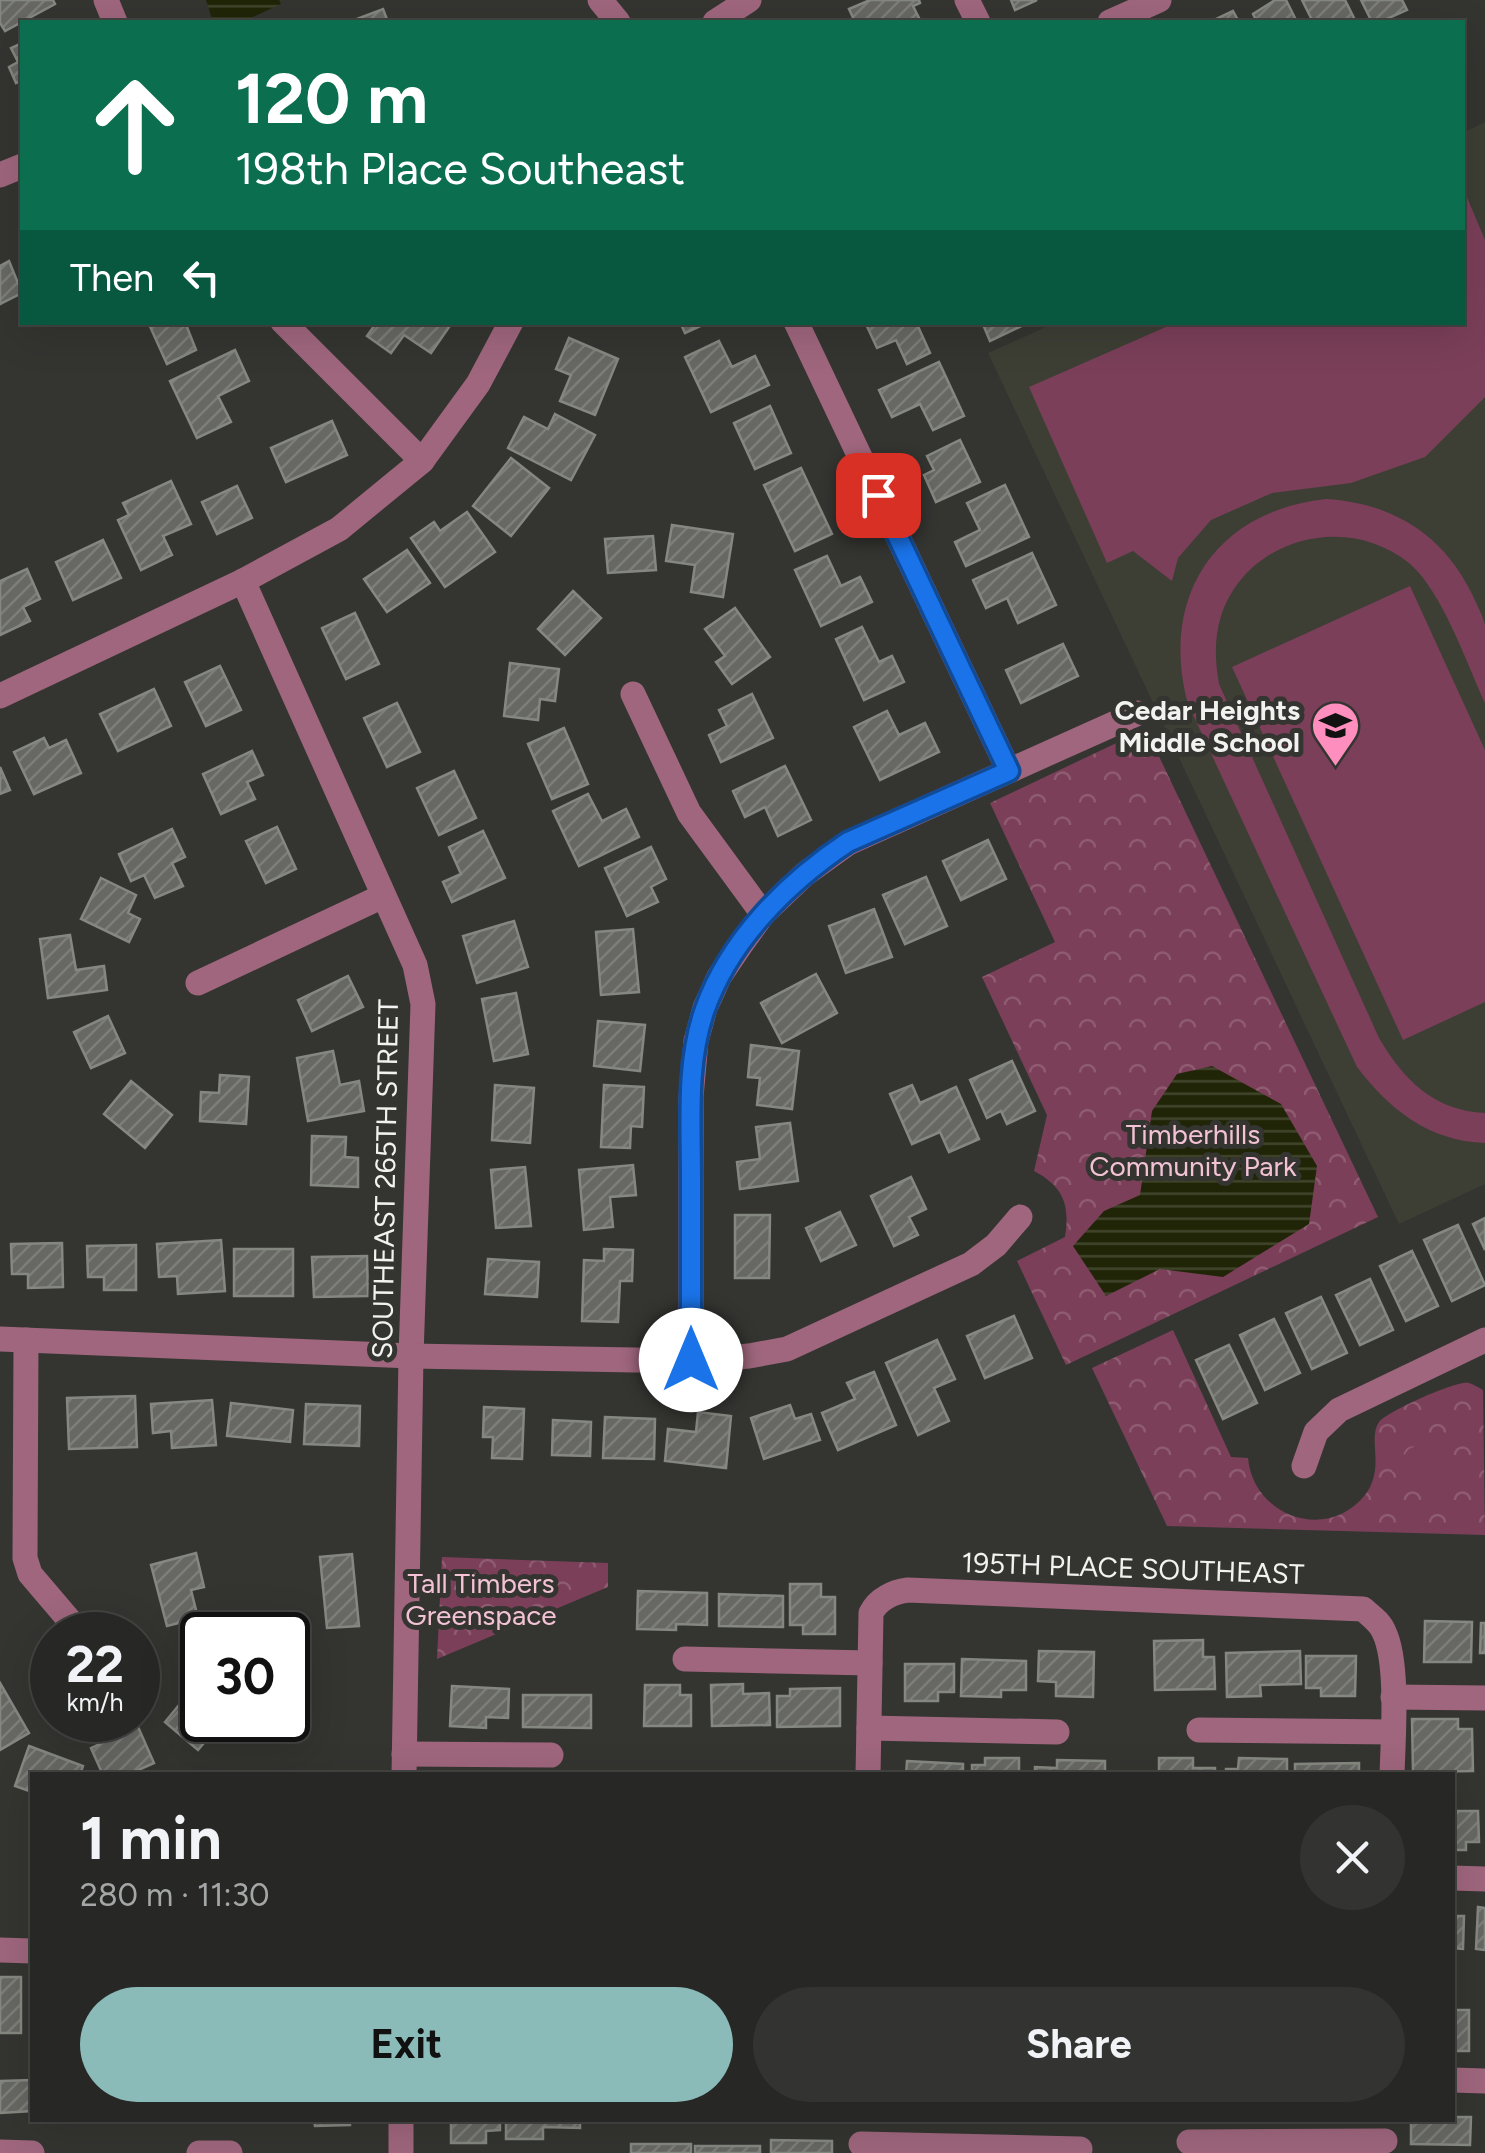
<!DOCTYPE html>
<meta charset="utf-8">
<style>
:root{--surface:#272825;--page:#333432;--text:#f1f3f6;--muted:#a4a6a7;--line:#434442;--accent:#8bbbb9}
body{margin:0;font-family:Figtree,sans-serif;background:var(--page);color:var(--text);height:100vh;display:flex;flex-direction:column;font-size:38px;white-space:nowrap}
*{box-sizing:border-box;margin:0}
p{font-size:32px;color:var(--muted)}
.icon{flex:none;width:55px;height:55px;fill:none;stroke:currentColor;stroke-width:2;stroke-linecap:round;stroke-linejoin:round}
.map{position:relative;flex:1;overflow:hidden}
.sheet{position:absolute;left:30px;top:1772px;width:1425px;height:350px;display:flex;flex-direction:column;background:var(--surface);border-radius:0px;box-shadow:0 10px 40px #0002,0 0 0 2px var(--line)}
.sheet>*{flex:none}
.banner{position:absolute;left:20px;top:20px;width:1445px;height:305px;border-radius:0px;box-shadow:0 10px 40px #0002,0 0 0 2px var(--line);background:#0b6e4f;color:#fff;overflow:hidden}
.speed{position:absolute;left:30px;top:1612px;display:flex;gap:20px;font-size:50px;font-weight:700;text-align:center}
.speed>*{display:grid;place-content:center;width:130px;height:130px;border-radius:50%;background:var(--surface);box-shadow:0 10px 40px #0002,0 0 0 2px var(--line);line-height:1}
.speed small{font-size:25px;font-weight:400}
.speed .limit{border:5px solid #111;border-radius:15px;background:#fff;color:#111}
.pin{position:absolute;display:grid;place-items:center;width:85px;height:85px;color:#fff;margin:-42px;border-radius:20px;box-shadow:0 5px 15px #0006}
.me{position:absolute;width:110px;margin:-55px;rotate:0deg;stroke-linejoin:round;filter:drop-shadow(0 0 8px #0008)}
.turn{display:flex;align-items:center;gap:35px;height:210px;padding:0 50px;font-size:45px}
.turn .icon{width:130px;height:130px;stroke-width:2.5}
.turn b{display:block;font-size:70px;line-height:85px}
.then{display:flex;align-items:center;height:95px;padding:0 50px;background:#0003;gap:20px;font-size:38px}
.round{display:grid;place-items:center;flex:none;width:105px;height:105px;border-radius:52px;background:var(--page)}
.summary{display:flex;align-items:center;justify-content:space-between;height:170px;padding:0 50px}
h1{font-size:60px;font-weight:700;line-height:75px}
.cta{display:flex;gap:20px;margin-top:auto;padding:20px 50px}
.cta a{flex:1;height:115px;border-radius:60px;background:var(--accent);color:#111;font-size:40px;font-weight:700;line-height:115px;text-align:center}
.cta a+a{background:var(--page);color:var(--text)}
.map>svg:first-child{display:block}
.built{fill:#3d3f35}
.forest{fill:url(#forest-crowns)}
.pitch{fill:#7b3f59}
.water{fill:url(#water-rules)}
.building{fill:url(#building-hatch);stroke:#858781;stroke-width:2.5}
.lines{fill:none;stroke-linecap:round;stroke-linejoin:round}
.minor{stroke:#9f667d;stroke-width:25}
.route-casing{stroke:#114b97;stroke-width:25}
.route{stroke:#1a73e8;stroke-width:18}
.labels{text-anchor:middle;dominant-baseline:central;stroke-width:10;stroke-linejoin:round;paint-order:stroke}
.poi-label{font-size:28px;font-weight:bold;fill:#f2f2f0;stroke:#343531;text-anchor:end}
.park-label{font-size:28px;fill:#f3c3d5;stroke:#343531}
.street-label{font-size:28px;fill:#f2f2f0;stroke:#343531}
</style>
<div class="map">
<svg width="1485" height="2153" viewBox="0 0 1485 2153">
<defs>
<pattern id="forest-crowns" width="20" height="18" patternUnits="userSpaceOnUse" patternTransform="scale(2.5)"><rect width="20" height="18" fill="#7b3f59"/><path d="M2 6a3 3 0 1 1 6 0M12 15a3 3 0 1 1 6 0" fill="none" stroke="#8e5b71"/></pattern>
<pattern id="water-rules" width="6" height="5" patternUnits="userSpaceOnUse" patternTransform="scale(2.5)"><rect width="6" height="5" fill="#202508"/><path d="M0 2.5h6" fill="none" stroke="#41452c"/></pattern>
<pattern id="building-hatch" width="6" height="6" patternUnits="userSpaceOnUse" patternTransform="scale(2.5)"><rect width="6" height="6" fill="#676863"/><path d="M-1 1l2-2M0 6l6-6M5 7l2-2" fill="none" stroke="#7d7e7a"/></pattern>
</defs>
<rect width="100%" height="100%" fill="#343531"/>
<!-- built -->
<polygon class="built" points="1485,122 1485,1184 1399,1224 988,353 1055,323 1462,322 1463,133"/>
<!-- forest -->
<g class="forest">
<path d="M 1146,729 L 1378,1217 L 1066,1365 L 1017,1261 L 1065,1237 C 1070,1205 1064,1187 1034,1171 L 1047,1115 L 982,977 L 1055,942 L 990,803 Z"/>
<path d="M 1173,1330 L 1231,1457 L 1248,1458 C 1253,1516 1327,1543 1365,1495 C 1386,1467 1367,1440 1379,1422 C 1387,1412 1456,1380 1469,1383 C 1471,1383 1481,1389 1483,1390 L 1485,1535 L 1167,1526 L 1092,1368 Z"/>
<polygon points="442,1557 608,1563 608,1587 437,1659"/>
</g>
<!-- pitch -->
<g class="pitch">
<polygon points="1466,195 1485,240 1485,397 1425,457 1351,483 1272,493 1211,520 1178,558 1172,581 1133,551 1107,563 1029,387 1175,323 1462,322 1462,196"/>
<path d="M 1326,499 C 1393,503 1444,535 1473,596 C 1477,605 1483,616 1485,625 C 1485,650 1485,678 1485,703 C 1466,662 1442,591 1409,563 C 1346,512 1247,538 1221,616 C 1214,639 1215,661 1219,684 L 1379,1038 C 1403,1079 1434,1111 1485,1113 L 1485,1143 C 1429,1141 1390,1110 1357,1067 L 1188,704 C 1159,597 1215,511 1326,499 Z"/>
<polygon points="1410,586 1485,750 1485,1002 1403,1040 1232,667"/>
<path d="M 1419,1445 L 1440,1449 C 1458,1467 1452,1482 1440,1502 L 1392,1471 L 1409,1449 Z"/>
</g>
<!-- water -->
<g class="water">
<polygon points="206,0 279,0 281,4 242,22 213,22"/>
<polygon points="1212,1066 1281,1104 1317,1166 1309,1224 1223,1277 1160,1269 1106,1296 1073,1246 1104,1211 1140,1195 1152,1111 1177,1074"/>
</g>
<!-- building -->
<g class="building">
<polygon points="0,0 53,0 55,4 5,31 0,23"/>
<polygon points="870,0 919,0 920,3 913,6 921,22 855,22 849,9"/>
<polygon points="1011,0 1037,0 1015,10"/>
<polygon points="1275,0 1286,0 1297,22 1257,22 1253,14"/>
<polygon points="1302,0 1345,0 1356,22 1313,22"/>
<polygon points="1361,0 1402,0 1407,10 1380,22 1372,22"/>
<polygon points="383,9 388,22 349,22"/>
<polygon points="1233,11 1239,22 1210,22"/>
<polygon points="22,43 22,80 16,83 9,67 18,62 11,48"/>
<polygon points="9,261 22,293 0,304 0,266"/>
<polygon points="148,322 185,322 196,350 167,364"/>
<polygon points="377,322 442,322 449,327 431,353 404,335 391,353 367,336"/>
<polygon points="680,322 709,322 685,333"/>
<polygon points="865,322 916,322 930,353 907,364 896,340 877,348"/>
<polygon points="982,322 1030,322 990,341"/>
<polygon points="569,338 618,359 595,415 560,401 571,375 556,369"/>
<polygon points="719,341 732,367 755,356 769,385 711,412 685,357"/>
<polygon points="235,350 249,381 218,396 231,422 197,438 170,381"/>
<polygon points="939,362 964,416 933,430 920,404 892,417 879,390"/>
<polygon points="770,406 791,453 755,469 734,423"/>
<polygon points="555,414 595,435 571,480 508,448 524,417 548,429"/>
<polygon points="332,421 347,455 286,482 271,448"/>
<polygon points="960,440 980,482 936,502 924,475 934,470 927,456"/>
<polygon points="511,458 549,488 511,536 473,506"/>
<polygon points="801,468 832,534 795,551 764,485"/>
<polygon points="171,481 191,524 163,536 172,555 141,570 118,520 129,515 123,503"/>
<polygon points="1005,485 1029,537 966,566 955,542 980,530 967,503"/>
<polygon points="237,486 252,518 217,534 202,502"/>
<polygon points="467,512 495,552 445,587 411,538 434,522 440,531"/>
<polygon points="672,525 733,534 723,597 691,592 695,565 666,561"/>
<polygon points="653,536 656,570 608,573 605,539"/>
<polygon points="103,540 121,578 73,600 56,562"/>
<polygon points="407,550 430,583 387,612 364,579"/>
<polygon points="1032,553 1056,605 1018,623 1007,598 986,608 973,580"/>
<polygon points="827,556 841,586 860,577 872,602 821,626 795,570"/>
<polygon points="27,569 40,599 23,607 30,621 0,635 0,581"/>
<polygon points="573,591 601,618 565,655 538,629"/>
<polygon points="735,608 770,657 732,684 716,662 725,656 705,629"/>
<polygon points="355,613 379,664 346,679 322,628"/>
<polygon points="862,627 879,662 892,656 904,682 864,700 836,639"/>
<polygon points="1063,644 1078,676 1021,703 1006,670"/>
<polygon points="510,663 559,669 555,701 540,699 538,720 504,716"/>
<polygon points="220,666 241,710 206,726 185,682"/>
<polygon points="154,689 171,726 118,751 100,714"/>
<polygon points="752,694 773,738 721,762 709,735 727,726 719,710"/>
<polygon points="397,703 420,752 387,767 364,718"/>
<polygon points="887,711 899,735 925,723 939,752 880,780 854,727"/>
<polygon points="564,728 588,784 552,799 528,744"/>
<polygon points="44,738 49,748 66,740 81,773 34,794 14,752"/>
<polygon points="252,751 263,775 247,782 255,799 221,814 203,774"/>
<polygon points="785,766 811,820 778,836 765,807 745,817 733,791"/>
<polygon points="0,767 10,790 0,794"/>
<polygon points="454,771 476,818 439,835 417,788"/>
<polygon points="588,794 602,821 626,809 639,837 579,866 553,811"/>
<polygon points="277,827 296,869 266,883 246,841"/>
<polygon points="172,829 185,857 172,863 183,886 155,898 144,875 131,881 119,854"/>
<polygon points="483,831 505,878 452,902 443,882 461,874 449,847"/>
<polygon points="988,840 1006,879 961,900 943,861"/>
<polygon points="651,847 666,879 651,887 658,902 627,916 605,868"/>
<polygon points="926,877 947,926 905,944 883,895"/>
<polygon points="101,878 136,895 128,913 140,919 129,942 81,919"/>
<polygon points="874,909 892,957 846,973 829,926"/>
<polygon points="514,921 528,967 477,983 463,936"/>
<polygon points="633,929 639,992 601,995 596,932"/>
<polygon points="70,935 76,970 104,966 107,990 48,998 40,939"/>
<polygon points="816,974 837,1013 782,1043 761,1003"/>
<polygon points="348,976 363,1007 312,1031 298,1000"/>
<polygon points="516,993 528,1054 494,1061 482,999"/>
<polygon points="108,1016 125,1053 91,1068 74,1032"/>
<polygon points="598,1021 645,1025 640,1071 594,1066"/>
<polygon points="751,1045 799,1051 792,1109 757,1105 760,1078 748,1077"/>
<polygon points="333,1051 340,1085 359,1081 364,1111 308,1121 297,1058"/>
<polygon points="1012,1061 1035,1111 1007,1124 1001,1111 987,1118 970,1080"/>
<polygon points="220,1075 249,1077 246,1124 200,1121 201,1092 219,1093"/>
<polygon points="131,1081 172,1115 145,1148 104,1114"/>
<polygon points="495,1085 534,1088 530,1143 492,1140"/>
<polygon points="604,1085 644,1087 642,1127 631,1126 630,1148 601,1147"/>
<polygon points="912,1085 920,1103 956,1087 979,1139 949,1152 940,1132 912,1144 890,1094"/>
<polygon points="790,1123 798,1181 740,1189 737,1162 760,1159 756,1127"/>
<polygon points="312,1136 346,1137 345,1157 358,1158 358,1187 311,1185"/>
<polygon points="633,1165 636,1195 610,1197 613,1227 584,1230 579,1170"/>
<polygon points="525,1167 531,1226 496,1228 491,1170"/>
<polygon points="911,1177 926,1209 909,1217 918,1235 894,1246 871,1196"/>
<polygon points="840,1212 856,1245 821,1261 806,1228"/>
<polygon points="735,1215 770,1215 769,1278 735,1278"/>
<polygon points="1485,1218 1485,1250 1473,1224"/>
<polygon points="1458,1225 1485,1285 1452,1301 1424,1240"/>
<polygon points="221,1240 225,1291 178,1294 177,1276 159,1277 157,1244"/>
<polygon points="62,1243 63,1287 28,1288 28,1274 12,1274 11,1244"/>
<polygon points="136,1245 136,1290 104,1290 104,1277 88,1277 87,1246"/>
<rect x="234" y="1249" width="59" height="47"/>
<polygon points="604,1249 633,1250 632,1281 620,1281 618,1322 582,1321 584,1260 604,1261"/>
<polygon points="1412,1251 1438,1306 1406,1321 1380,1266"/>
<polygon points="367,1256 368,1296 314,1297 312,1257"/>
<polygon points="488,1259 539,1262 537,1297 485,1294"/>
<polygon points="1370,1279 1393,1330 1360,1345 1336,1295"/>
<polygon points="1321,1297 1347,1353 1312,1369 1286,1313"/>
<polygon points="1014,1316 1032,1358 985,1378 967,1336"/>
<polygon points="1274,1319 1300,1373 1265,1390 1240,1335"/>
<polygon points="937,1340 955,1379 934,1388 949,1421 918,1435 886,1363"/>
<polygon points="1229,1345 1257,1403 1223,1419 1196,1360"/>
<polygon points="874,1372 896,1425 838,1450 822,1413 855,1399 847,1383"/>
<polygon points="135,1396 137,1447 69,1449 67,1398"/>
<polygon points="212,1400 216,1445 172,1448 171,1431 153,1433 151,1404"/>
<polygon points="231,1403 293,1410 290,1442 227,1436"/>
<polygon points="306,1404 360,1406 359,1446 304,1444"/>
<polygon points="790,1405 795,1419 811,1414 820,1440 764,1459 751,1418"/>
<polygon points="484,1407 524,1409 522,1459 492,1458 493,1437 483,1437"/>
<polygon points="698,1412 731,1416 726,1468 665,1461 668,1429 696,1432"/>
<polygon points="605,1417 655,1419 654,1459 603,1458"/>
<polygon points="553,1420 591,1422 590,1456 552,1455"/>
<polygon points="196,1553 204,1587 191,1590 198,1618 167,1626 151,1565"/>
<polygon points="352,1554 359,1626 327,1628 320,1557"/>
<polygon points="790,1584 821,1584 821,1597 835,1597 835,1634 803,1634 803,1625 790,1625"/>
<polygon points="638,1591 707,1593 707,1625 676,1624 676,1630 637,1629"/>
<polygon points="719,1594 783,1596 783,1627 719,1626"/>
<polygon points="1425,1621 1472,1622 1471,1662 1424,1662"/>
<polygon points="1481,1623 1485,1623 1485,1653 1480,1653"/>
<polygon points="244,1625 244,1635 207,1635 206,1628"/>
<polygon points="1203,1640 1203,1657 1214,1657 1215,1689 1155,1690 1154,1641"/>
<polygon points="1039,1651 1094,1652 1093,1697 1056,1696 1056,1682 1038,1681"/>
<polygon points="1300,1651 1301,1684 1260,1685 1261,1696 1227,1697 1226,1653"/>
<polygon points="1306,1656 1356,1656 1355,1696 1321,1696 1321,1688 1306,1688"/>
<polygon points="962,1659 1026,1661 1026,1690 1001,1690 1001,1697 961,1696"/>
<polygon points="905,1664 954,1664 954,1692 938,1692 938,1701 905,1701"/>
<polygon points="0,1683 29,1733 0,1750"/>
<polygon points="197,1683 202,1688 202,1720 223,1720 198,1750 165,1722"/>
<polygon points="743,1684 743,1694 769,1693 770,1725 712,1726 711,1685"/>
<polygon points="645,1685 680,1685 680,1695 691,1695 691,1726 644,1726"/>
<polygon points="452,1686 509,1689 508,1718 486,1717 486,1728 450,1726"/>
<polygon points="840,1688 840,1726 777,1727 777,1696 790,1696 790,1689"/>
<polygon points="523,1695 591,1695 591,1728 523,1727"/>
<polygon points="1412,1719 1458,1719 1458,1729 1472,1729 1473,1771 1413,1772"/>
<polygon points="118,1720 135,1720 154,1763 127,1775 103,1775 91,1748 115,1737 109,1723"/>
<polygon points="29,1746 83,1766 80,1775 32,1775 32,1792 15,1786"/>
<polygon points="985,1758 1019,1758 1019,1775 972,1775 972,1765 985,1765"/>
<polygon points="1159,1758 1193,1758 1193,1768 1215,1768 1215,1775 1159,1775"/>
<polygon points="1239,1758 1287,1759 1287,1773 1226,1775 1226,1769 1238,1769"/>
<polygon points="1057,1760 1105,1761 1105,1775 1035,1775 1035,1767 1057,1768"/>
<polygon points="907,1761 963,1764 963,1775 906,1775"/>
<polygon points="1359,1763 1359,1775 1295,1775 1295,1764"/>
<polygon points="1452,1811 1478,1811 1479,1842 1466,1842 1466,1850 1452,1850"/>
<polygon points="1478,1907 1485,1908 1485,1950 1476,1949"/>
<polygon points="1452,1916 1464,1916 1463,1949 1452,1948"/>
<rect x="0" y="1977" width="21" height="56"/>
<rect x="1452" y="2010" width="17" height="41"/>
<polygon points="32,2080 32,2111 0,2113 0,2081"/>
<polygon points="1452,2117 1471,2117 1470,2145 1411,2144 1411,2120 1452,2120"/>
<polygon points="314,2120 350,2120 350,2125 315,2126"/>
<polygon points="451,2120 500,2120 500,2130 486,2131 486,2143 451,2143"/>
<polygon points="506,2120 580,2120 580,2128 543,2127 543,2139 506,2139"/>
<polygon points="771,2140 832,2141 832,2153 771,2153"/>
<rect x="631" y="2144" width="60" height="9"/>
<rect x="695" y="2146" width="65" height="7"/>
</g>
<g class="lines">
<!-- minor -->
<g class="minor">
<polyline points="106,0 115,22"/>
<polyline points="600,0 618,22"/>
<polyline points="967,0 978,22"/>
<polyline points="715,22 749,0"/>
<polyline points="1110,22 1159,0"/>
<polyline points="0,175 22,166"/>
<polyline points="283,322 422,461"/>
<polyline points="796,322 1009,771"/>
<polyline points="243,581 415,965 423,1004 411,1356 404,1775"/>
<polyline points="633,694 689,813 763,914"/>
<polyline points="0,696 243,581 339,529 422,461 478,384 511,322"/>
<polyline points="198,983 383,896"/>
<polyline points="0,1339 411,1356 691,1361 749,1356 787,1349 971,1264 996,1245 1020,1217"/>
<polyline points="26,1340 25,1558 30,1574 82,1635"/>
<polyline points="691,1361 691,1097 696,1041 705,1008 719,977 740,946 763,914 805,874 848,843 1138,713"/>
<polyline points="1304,1466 1316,1432 1339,1410 1485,1340"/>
<polyline points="685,1659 870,1663"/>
<polyline points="1393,1697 1485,1698"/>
<polyline points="869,1728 1057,1732"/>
<polyline points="1199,1730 1393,1732"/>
<polyline points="404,1754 551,1755"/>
<path d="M 868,1775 L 871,1613 C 878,1599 893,1592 908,1590 L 1363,1609 C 1371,1616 1380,1622 1384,1632 C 1399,1663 1393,1739 1392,1775"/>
<polyline points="1452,1878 1485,1879"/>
<polyline points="0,1950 32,1951"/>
<polyline points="1452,2080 1485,2081"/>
<polyline points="1189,2142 1385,2141"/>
<polyline points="861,2144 1080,2149"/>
<polyline points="0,2152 32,2153"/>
<polyline points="199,2153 230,2153"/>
<polyline points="401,2153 401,2120"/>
</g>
</g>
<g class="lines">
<defs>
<path id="route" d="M 691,1360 C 691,1299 691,1238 691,1176 C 691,1121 686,1062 705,1009 C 730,939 788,882 848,842 L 1009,771 L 878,495"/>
</defs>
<!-- route casing -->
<use href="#route" class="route-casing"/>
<!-- route -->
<use href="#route" class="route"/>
</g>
<!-- icons -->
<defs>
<symbol id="school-pin" viewBox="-11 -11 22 30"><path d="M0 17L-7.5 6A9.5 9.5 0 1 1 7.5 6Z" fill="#fe8ebe" stroke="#343531"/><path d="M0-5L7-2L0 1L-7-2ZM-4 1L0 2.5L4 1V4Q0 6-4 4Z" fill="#111"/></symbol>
</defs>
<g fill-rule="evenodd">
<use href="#school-pin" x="1308" y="698" width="55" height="75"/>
</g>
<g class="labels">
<!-- poi labels -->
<g class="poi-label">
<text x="1300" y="710">Cedar Heights<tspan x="1300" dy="32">Middle School</tspan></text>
</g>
<!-- park labels -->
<g class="park-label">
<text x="1193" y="1134">Timberhills<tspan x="1193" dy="32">Community Park</tspan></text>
<text x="481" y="1583">Tall Timbers<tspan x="481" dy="32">Greenspace</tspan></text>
</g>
<!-- street labels -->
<g class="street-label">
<text transform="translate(385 1179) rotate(-89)">SOUTHEAST 265TH STREET</text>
<text transform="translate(1133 1568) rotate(2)">195TH PLACE SOUTHEAST</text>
</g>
</g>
</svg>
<div class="speed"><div>22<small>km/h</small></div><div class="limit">30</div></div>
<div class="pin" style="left:878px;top:495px;background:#d93025"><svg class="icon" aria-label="arrive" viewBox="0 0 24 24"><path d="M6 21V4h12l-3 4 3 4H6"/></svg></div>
<svg class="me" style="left:691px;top:1360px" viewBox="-20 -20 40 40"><circle r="19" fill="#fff"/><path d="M0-13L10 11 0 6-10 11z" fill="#1a73e8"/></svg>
<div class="banner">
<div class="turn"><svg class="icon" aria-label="ahead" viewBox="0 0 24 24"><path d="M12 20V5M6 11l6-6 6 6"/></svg><div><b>120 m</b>198th Place Southeast</div></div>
<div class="then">Then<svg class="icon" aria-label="left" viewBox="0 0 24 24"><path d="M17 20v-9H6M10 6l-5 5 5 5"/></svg></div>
</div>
<section class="sheet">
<div class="summary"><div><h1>1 min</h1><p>280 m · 11:30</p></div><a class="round"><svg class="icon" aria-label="close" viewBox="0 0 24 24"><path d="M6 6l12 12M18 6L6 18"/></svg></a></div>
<div class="cta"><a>Exit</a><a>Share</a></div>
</section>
</div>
